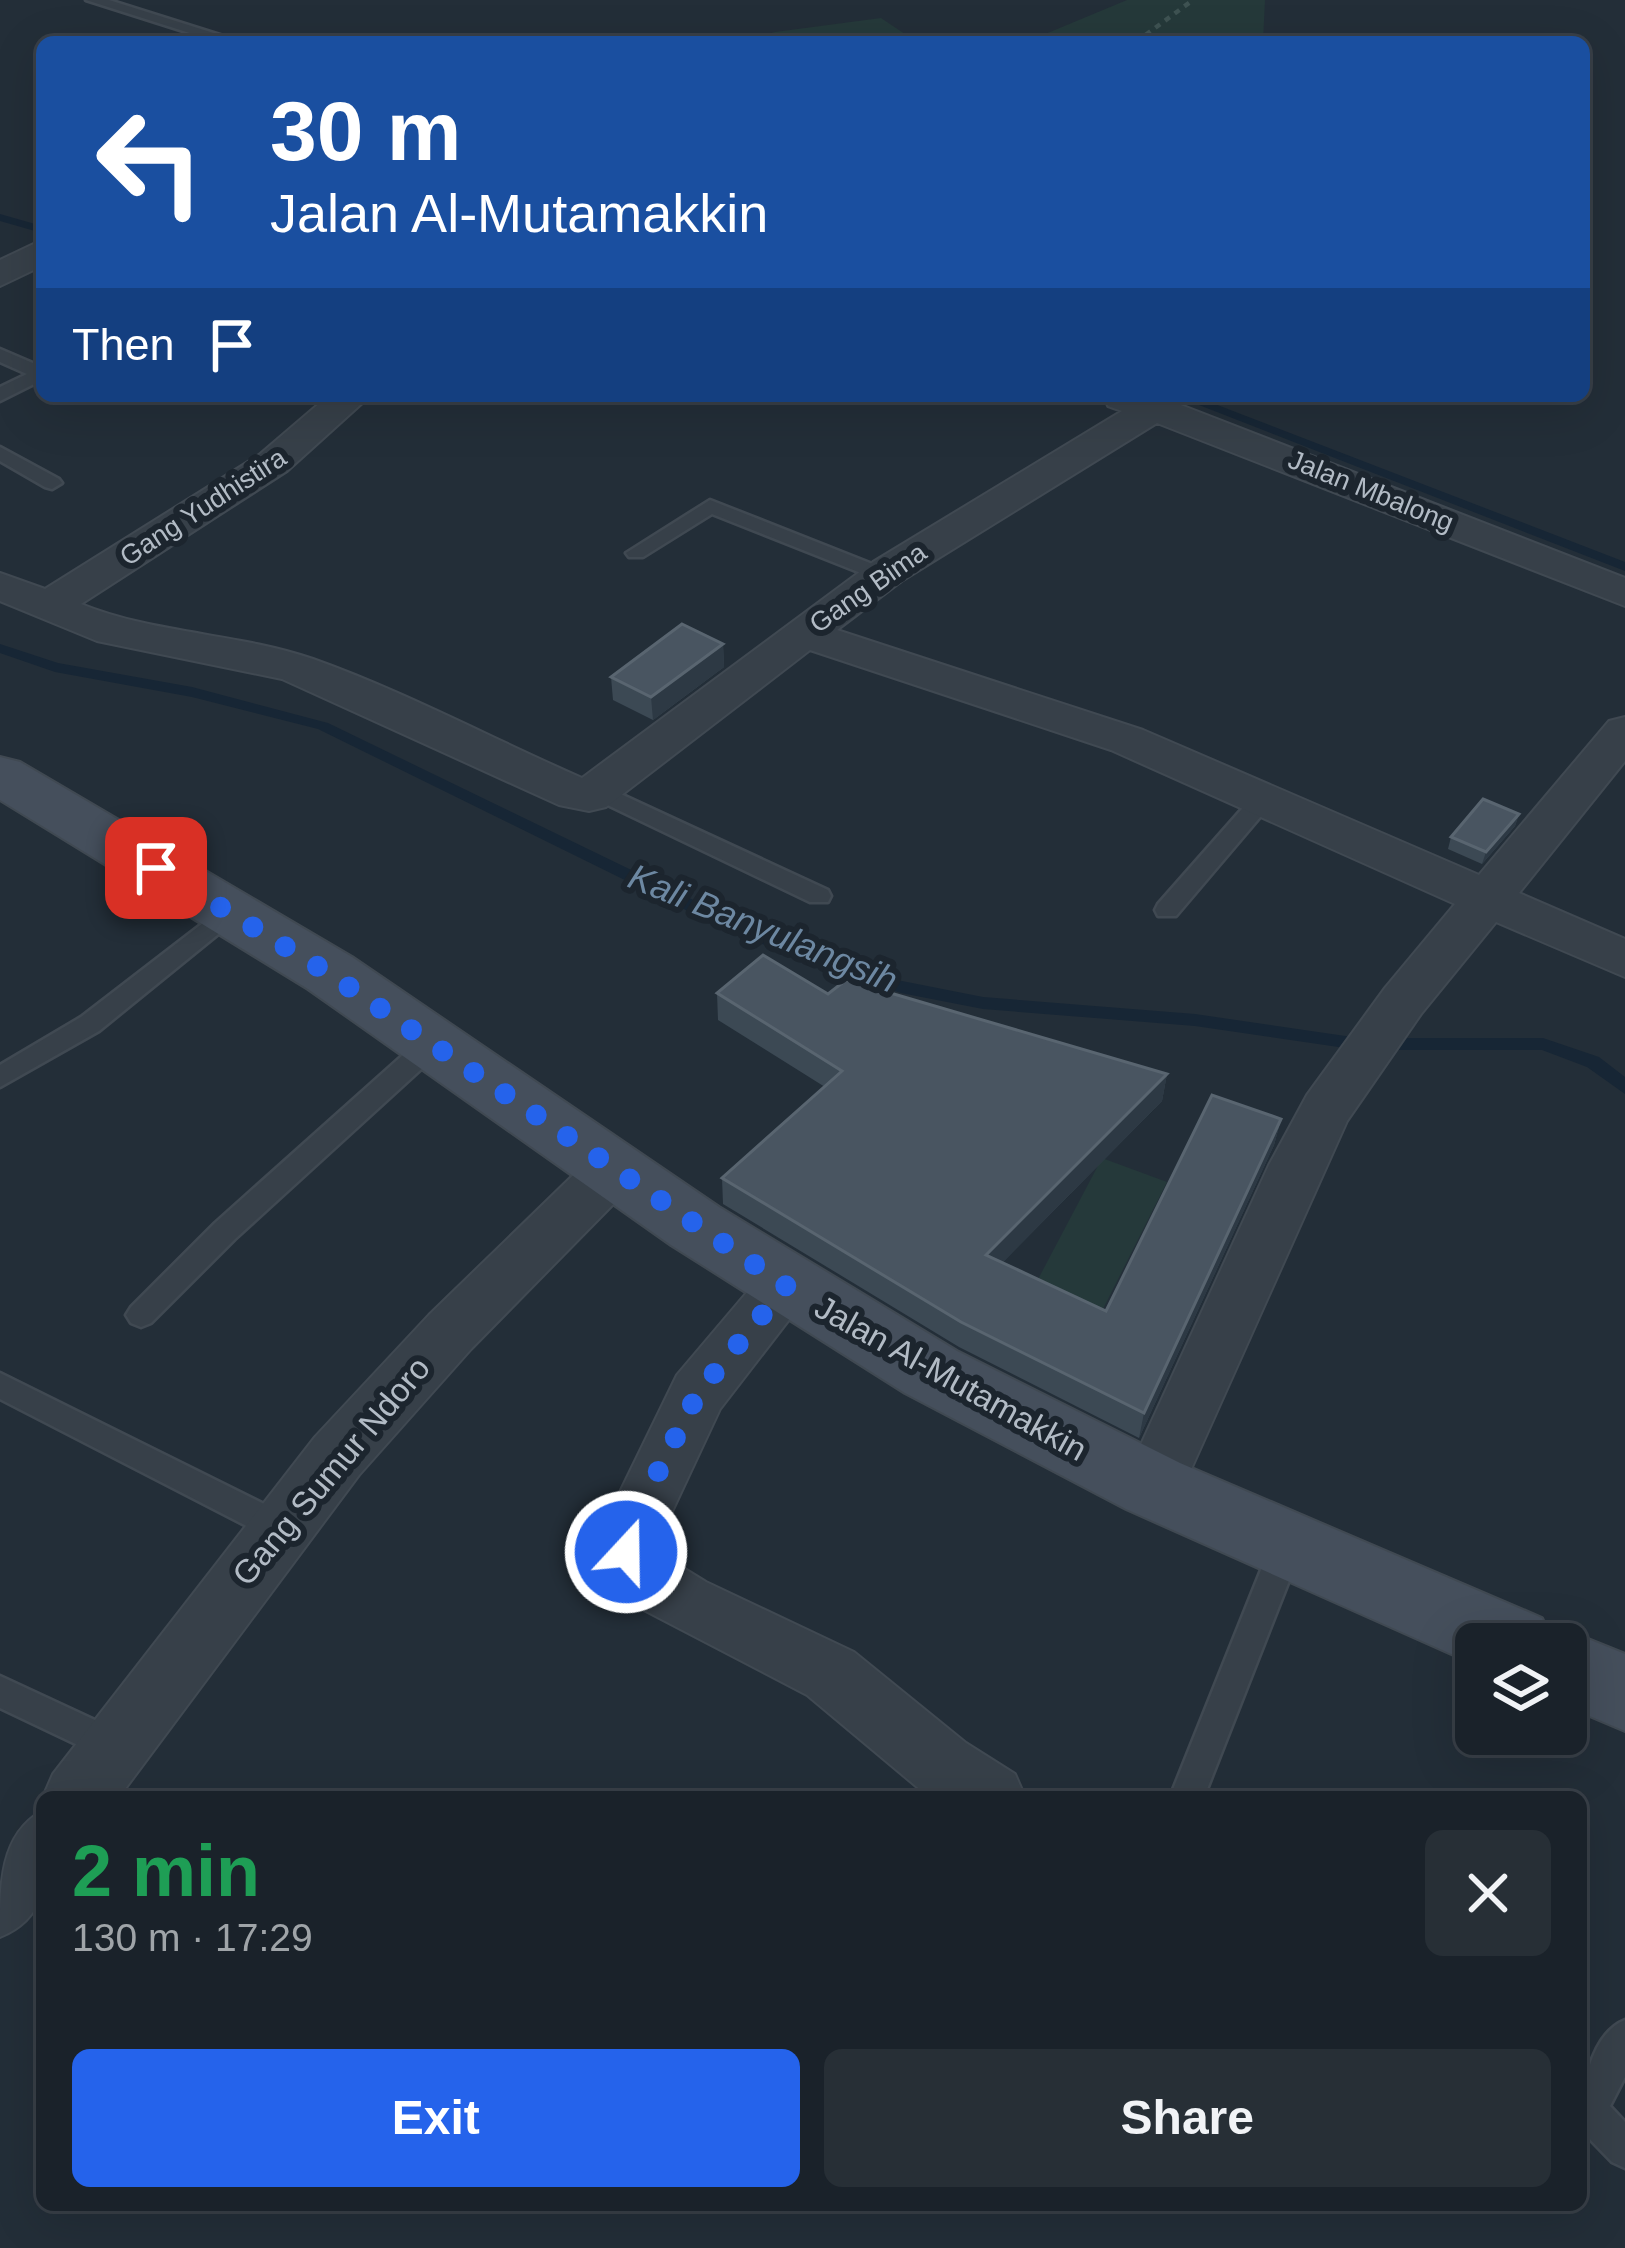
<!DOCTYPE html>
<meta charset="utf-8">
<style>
:root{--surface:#1a222a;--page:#272f36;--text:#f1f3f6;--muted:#9fa4a8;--line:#383f47;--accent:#2563eb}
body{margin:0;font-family:Arial,sans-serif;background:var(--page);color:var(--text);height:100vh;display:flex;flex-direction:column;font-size:45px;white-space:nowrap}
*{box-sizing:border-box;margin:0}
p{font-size:39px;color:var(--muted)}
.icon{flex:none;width:66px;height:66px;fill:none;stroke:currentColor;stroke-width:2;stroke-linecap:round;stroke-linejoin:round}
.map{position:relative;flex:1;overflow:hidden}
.details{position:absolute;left:36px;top:1791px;width:1551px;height:420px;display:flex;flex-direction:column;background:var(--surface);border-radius:18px;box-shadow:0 12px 48px #0002,0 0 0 3px var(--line)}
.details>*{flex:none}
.hud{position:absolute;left:36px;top:36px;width:1554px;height:366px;border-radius:18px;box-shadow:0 12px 48px #0002,0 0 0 3px var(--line);background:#1a4fa0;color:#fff;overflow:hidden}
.fabs{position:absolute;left:1455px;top:1623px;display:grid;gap:24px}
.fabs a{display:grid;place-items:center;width:132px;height:132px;border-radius:18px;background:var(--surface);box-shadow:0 12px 48px #0002,0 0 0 3px var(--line);font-size:60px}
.pin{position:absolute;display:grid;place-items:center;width:102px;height:102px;color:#fff;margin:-51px;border-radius:24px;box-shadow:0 6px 18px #0006}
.me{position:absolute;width:132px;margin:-66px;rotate:21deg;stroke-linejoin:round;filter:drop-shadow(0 0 9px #0008)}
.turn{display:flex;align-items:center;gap:42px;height:252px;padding:0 36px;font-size:54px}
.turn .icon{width:156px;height:156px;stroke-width:2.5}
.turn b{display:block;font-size:84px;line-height:102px}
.then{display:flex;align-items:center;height:114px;padding:0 36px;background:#0003;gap:24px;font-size:45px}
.round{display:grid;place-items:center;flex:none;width:126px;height:126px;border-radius:18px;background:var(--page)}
.overview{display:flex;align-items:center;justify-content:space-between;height:204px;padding:0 36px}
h1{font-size:72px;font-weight:800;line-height:90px;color:#1e9e55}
.primary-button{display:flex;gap:24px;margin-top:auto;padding:24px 36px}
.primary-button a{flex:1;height:138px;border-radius:18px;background:var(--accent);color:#fff;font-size:48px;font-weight:800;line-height:138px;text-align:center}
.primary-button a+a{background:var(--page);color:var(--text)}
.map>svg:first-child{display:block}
.green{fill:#25393a}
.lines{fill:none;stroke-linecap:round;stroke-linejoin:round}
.stream{fill:#172635;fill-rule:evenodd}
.lane-casing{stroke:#404952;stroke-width:5}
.street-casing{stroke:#404952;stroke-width:4}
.secondary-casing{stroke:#404952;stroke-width:4}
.path{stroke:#3e5252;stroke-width:4.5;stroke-dasharray:6 6;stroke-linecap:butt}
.lane{fill:#374049;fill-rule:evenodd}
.street{fill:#374049;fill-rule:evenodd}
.secondary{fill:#454f5c;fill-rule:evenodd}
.wall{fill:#3c4954}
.shaded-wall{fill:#2d3944}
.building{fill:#495561;stroke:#596570;stroke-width:3}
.route{stroke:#2563eb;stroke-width:21;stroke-dasharray:0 37.8}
.labels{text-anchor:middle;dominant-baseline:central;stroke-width:12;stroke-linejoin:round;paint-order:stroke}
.far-street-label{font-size:27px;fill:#b2bbc5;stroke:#1c252e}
.street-label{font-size:33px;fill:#b2bbc5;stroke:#1c252e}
.water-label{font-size:36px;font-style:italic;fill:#6d88a2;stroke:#1c252e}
</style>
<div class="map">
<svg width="1625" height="2248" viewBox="0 0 1625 2248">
<rect width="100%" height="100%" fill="#232e38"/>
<!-- green -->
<g class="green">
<polygon points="1127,0 1265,0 1263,42 1026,42"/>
<polygon points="881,18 917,42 741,42 775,32"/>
<polygon points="1102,1158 1167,1182 1102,1311 1035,1285"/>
</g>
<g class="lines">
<!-- stream -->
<g class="stream">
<polygon points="0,214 42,226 42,233 0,221"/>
<polygon points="1176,396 1194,396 1625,562 1625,571"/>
<polygon points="0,644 58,663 192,687 328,723 718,912 819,955 902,981 983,997 1195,1014 1359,1038 1543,1038 1599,1057 1625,1077 1625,1094 1587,1067 1542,1050 1359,1050 1195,1026 983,1009 901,993 807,963 706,920 318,729 192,697 55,672 0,653"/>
</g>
<defs>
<g id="lane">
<polygon points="86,0 109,0 242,42 218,42"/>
<polygon points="0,349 42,367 42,380 0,401 0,387 27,374 0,362"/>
<polygon points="0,447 59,479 62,483 52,489 45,487 0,461"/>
<polygon points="710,500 890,571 894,575 883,581 876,579 712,514 643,557 629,557 626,553"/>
<polygon points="599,784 828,890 831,896 828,902 810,902 591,797 587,792 591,787"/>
<polygon points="1264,790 1276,798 1272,803 1176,916 1158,916 1155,910 1158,904 1256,793"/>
<polygon points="229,903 238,906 241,912 238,918 99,1031 0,1087 0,1065 81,1017"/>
<polygon points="432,1034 441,1037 445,1044 441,1051 235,1239 151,1323 141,1327 131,1323 126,1315 131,1307 215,1223 423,1037"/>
<polygon points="0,1373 290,1517 295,1527 290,1537 279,1541 268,1537 0,1399"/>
<polygon points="1287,1531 1298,1535 1303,1545 1204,1797 1170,1797 1271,1545 1276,1535"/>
<polygon points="0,1676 127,1735 132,1746 127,1757 115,1762 103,1757 0,1708"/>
<path d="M 1625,2020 L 1625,2077 L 1610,2106 L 1625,2122 L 1625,2168 L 1612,2162 L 1581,2130 C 1581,2096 1588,2035 1625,2020 Z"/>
</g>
<g id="street">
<polygon points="42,240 42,266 0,286 0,260"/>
<path d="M 328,396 L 370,396 L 287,471 L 81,604 C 155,634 237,633 313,659 C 401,690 495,740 582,778 L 873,562 L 1122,411 L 1108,406 L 1104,396 L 1168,400 L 1625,578 L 1625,606 L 1157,423 L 903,580 L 837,630 L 1143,730 L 1479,875 L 1609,721 L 1625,717 L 1625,761 L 1519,893 L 1625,939 L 1625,977 L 1496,922 L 1421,1014 L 1347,1121 L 1175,1505 L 1153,1513 L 1131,1505 L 1122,1486 L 1269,1165 L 1307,1095 L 1385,988 L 1455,904 L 1111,750 L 810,650 L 606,807 L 589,811 L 559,805 L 282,679 L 97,641 L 0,601 L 0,573 L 45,589 L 259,455 Z"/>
<polygon points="614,1148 633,1154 641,1169 633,1184 471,1349 359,1475 119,1797 43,1797 53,1774 315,1437 429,1315 595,1154"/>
<polygon points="786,1263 806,1270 815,1286 720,1409 662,1533 659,1553 706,1582 854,1652 966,1743 1015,1774 1025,1797 929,1797 807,1695 617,1596 604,1583 594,1563 600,1533 677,1375 766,1270"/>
<path d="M 42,1811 C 42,1865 58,1913 0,1937 C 0,1883 0,1835 42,1811 Z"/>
</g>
<polygon id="secondary" points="0,757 20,762 352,957 719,1207 957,1351 1180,1463 1542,1618 1550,1636 1566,1630 1625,1654 1625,1731 1566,1706 1566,1644 1476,1644 1476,1665 1126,1509 905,1393 671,1245 308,989 0,800"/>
</defs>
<!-- lane casing -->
<use href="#lane" class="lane-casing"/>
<!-- street casing -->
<use href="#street" class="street-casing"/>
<!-- secondary casing -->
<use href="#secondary" class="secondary-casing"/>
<!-- path -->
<polyline class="path" points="1136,42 1193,0"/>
<!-- lane -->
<use href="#lane" class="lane"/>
<!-- street -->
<use href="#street" class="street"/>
<!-- secondary -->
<use href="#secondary" class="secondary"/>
</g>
<!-- wall -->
<g class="wall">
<polygon points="723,644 724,667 653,720 613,700 611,677"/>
<polygon points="1519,814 1515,826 1482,864 1448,849 1451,837"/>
<polygon points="717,993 828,994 1167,1074 1162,1101 1002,1263 1106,1311 1281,1119 1274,1145 1139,1438 959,1347 723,1204 722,1178 825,1087 718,1020"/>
</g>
<!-- shaded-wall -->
<g class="shaded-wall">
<polygon points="723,644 724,667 653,720 651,697"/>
<polygon points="1519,814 1515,826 1482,864 1486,852"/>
<polygon points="1167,1074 1162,1101 984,1281 986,1255"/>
<polygon points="1281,1119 1274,1145 1139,1438 1144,1413"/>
</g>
<!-- building -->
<g class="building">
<polygon points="682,624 723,644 651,697 611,677"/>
<polygon points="1483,799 1519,814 1486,852 1451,837"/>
<polygon points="763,955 828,994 846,980 1167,1074 986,1255 1106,1311 1212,1095 1281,1119 1144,1413 961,1322 722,1178 842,1071 717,993"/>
</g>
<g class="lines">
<!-- route -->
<polyline class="route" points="156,868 330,974 786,1286 698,1393 657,1474 626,1552"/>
</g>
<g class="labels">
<!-- far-street labels -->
<g class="far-street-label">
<text transform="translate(1371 491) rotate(22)">Jalan Mbalong</text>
<text transform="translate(203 507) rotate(-33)">Gang Yudhistira</text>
<text transform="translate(868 588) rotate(-35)">Gang Bima</text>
</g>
<!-- street labels -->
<g class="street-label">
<text transform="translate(951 1378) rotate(29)">Jalan Al-Mutamakkin</text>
<text transform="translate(331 1471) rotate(-50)">Gang Sumur Ndoro</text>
</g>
<!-- water labels -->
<g class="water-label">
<text transform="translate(763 928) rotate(22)">Kali Banyulangsih</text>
</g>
</g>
</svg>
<div class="fabs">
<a><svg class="icon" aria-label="layers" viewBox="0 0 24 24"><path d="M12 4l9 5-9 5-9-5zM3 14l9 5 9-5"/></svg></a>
</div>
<div class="pin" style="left:156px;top:868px;background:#d93025"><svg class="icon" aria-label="arrive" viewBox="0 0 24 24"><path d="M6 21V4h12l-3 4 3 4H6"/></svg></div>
<svg class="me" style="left:626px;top:1552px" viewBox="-20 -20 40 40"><circle r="17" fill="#2563eb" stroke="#fff" stroke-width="3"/><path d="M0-11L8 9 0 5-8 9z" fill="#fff"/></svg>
<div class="hud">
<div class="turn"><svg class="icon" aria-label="left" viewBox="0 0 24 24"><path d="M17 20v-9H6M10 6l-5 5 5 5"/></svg><div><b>30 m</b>Jalan Al-Mutamakkin</div></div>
<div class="then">Then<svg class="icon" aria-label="arrive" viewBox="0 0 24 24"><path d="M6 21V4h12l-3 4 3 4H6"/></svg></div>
</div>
<section class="details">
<div class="overview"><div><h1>2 min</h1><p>130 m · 17:29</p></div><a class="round"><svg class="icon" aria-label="close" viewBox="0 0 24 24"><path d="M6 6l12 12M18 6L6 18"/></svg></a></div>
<div class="primary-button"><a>Exit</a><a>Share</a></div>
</section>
</div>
